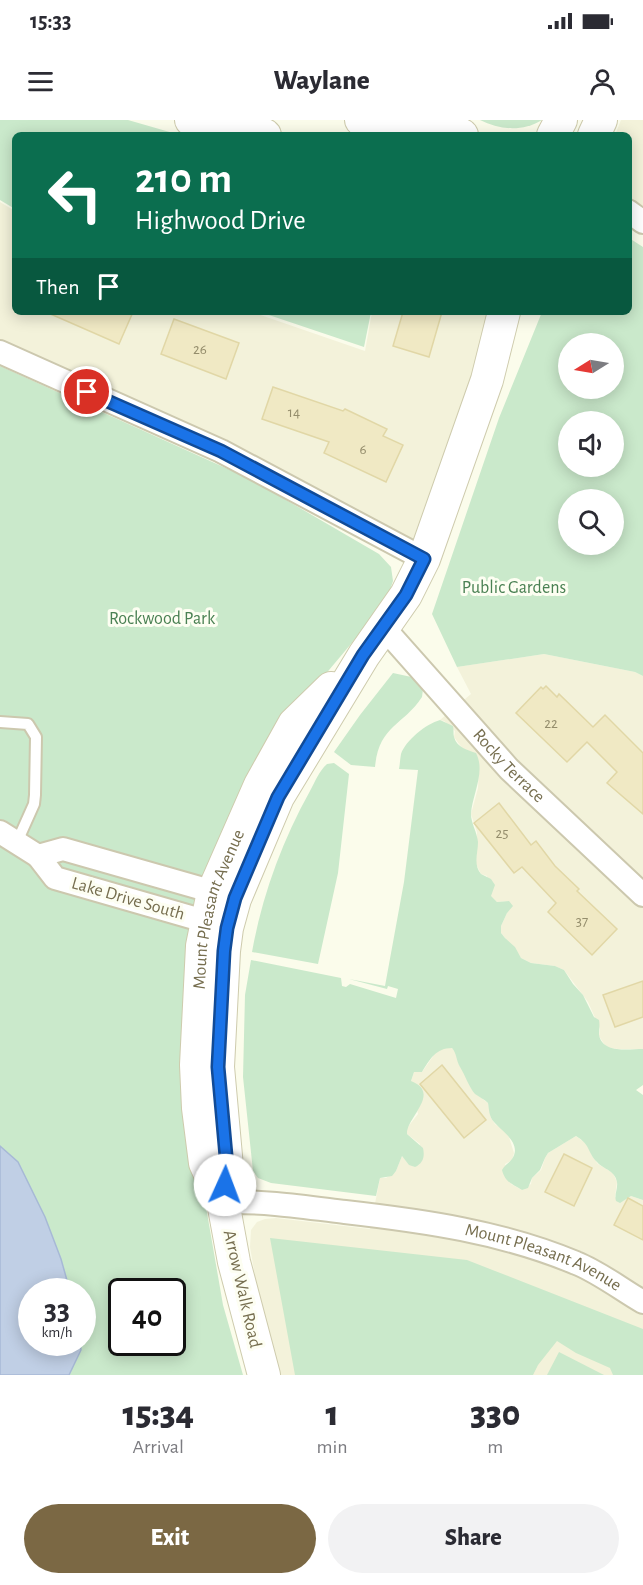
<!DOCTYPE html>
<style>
:root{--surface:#fff;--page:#f2f2f3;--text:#2b2b33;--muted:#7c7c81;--accent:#7b6844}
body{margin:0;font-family:"Alegreya Sans",sans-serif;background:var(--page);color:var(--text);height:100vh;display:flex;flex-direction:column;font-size:22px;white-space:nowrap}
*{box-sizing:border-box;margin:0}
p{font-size:20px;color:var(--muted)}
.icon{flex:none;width:33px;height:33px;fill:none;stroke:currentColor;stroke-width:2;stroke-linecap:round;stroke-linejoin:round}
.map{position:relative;height:1255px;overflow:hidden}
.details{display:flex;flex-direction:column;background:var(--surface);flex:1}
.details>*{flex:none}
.guide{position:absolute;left:12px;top:12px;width:620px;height:183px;border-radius:9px;box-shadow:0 3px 15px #0003;background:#0b6e4f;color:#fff;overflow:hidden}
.needle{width:39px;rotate:259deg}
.fabs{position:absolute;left:558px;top:213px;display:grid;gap:12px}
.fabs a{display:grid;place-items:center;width:66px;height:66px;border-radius:50%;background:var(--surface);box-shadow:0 3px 15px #0003;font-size:30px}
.speed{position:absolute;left:18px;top:1158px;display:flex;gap:12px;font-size:30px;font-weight:700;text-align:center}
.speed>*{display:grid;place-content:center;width:78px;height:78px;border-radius:50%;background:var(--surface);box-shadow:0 3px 15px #0003;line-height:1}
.speed small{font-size:15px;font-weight:400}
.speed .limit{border:3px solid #111;border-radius:9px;background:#fff;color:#111}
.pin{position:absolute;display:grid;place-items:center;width:51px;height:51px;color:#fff;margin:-26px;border:3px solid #fff;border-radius:50%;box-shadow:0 2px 6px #0007}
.me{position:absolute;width:66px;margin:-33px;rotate:2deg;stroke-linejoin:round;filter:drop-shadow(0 0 4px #0008)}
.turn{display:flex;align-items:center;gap:21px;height:126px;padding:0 24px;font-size:27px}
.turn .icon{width:78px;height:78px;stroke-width:2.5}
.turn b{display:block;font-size:42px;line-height:51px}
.then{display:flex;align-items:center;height:57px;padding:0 24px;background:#0003;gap:12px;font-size:22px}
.eta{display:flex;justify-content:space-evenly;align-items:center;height:102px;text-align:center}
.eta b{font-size:36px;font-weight:800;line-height:42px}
.primary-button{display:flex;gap:12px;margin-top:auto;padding:12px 24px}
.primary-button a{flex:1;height:69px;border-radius:36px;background:var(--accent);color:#fff;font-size:24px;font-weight:800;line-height:69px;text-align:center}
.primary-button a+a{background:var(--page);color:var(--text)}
.status{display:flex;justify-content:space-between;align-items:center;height:42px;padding:0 30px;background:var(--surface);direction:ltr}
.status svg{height:16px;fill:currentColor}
header{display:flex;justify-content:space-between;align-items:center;height:78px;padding:0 24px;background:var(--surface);font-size:27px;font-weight:800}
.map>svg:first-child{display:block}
.residential{fill:#f3f2da}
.green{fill:#cae9cb;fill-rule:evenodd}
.water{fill:#c0cfe5;stroke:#a7b9d6;stroke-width:1.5}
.building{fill:#f0e9c4;stroke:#e1d7a6;stroke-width:1.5}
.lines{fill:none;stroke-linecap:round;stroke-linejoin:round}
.lane-casing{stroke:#ccc8ae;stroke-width:14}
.street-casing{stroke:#ccc8ae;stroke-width:26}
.secondary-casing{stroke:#cecbad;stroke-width:34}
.lane{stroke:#fff;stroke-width:10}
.street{stroke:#fff;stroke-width:22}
.secondary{stroke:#fff;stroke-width:32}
.route-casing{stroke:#114b97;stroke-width:15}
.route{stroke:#1a73e8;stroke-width:10}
.labels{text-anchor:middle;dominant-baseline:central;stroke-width:6;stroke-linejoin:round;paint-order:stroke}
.number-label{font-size:15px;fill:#948d6c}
.park-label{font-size:18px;fill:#4a8153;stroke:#fdfef2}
.street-label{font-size:18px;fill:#766e4f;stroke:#fdfef2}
</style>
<div class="status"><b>15:33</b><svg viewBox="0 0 49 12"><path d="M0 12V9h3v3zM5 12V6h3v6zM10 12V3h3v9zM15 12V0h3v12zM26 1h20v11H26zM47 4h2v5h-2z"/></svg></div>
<header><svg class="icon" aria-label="menu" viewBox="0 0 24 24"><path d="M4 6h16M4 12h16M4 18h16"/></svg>Waylane<svg class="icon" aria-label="person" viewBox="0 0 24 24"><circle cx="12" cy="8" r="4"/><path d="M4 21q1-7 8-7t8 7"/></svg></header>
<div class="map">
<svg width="643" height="1255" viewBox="0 0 643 1255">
<rect width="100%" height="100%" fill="#fbfceb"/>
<!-- residential -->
<g class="residential">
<polygon points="621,0 643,0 643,102 629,91 628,15 615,15"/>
<polygon points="0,82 15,91 15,192 252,192 365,231 372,192 504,192 424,439 0,232"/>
<polygon points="544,534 635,552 643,556 643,929 618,929 609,928 604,924 599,916 600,909 588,882 564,850 555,846 531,843 521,838 501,813 501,806 507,793 508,781 497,782 490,776 487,756 481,754 476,744 477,712 471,694 478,668 479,647 472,632 465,631 459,624 454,617 455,611 444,601 440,600 471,574 457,547"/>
<polygon points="444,928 452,928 456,933 459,945 465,954 471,968 476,974 488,983 491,998 495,1004 508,1014 514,1033 512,1040 505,1044 511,1064 522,1070 531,1064 532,1058 541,1050 545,1038 548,1033 576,1016 589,1026 592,1036 598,1044 613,1053 617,1062 615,1077 623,1081 631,1076 643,1080 643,1255 277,1255 258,1173 250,1127 251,1110 257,1102 265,1099 276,1098 370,1109 380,1058 386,1058 396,1051 402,1036 409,1044 415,1047 420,1024 407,1014 407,1008 418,994 411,961 414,952 422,952 436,932"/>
</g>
<!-- green -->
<g class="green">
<polygon points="0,0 128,0 180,15 15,15 15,89 0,80"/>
<path d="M 480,0 L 542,0 C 522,12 500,10 480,0 Z"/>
<path d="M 629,118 L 643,127 L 643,556 L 635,552 L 544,534 L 457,547 L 432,494 L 499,298 L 542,192 L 628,192 ZM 568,224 L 614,224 L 614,268 L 568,268 ZM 568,302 L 614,302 L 614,346 L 568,346 ZM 568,380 L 614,380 L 614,424 L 568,424 Z"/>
<polygon points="260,192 371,192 364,227"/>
<path d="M 0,246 L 250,359 L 379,434 L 391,447 L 393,461 L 390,470 L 377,493 L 308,575 L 284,610 L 194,1018 L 223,1185 L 243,1255 L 0,1255 ZM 32,1172 L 82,1172 L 82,1222 L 32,1222 ZM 122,1172 L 172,1172 L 172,1222 L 122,1222 Z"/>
<path d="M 393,553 L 416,558 L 423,569 L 422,577 C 403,606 379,605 375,647 L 351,645 L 334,632 L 360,595 Z"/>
<path d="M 440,600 L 453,606 C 454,610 453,613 454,617 C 457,628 468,630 476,633 C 486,652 472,675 471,694 C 471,703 477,712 478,722 C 478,733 473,745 481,754 L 491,759 L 495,765 L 491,776 L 497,782 L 509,781 L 513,786 L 507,793 L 501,806 L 501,813 L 505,818 L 515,827 L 521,838 L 531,843 L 555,846 L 564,850 L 573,864 L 583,875 L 594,897 L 599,900 C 600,905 599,911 599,915 C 603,934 629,929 643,929 L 643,965 L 636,970 L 643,975 L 643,1080 L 631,1076 L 620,1083 L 616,1081 C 614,1075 618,1069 617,1062 C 615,1050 604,1050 597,1042 C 587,1032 591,1025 576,1016 L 548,1033 L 545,1038 L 540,1050 L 532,1058 L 528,1068 L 522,1070 C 512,1064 505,1062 502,1050 C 505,1045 509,1043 512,1039 C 523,1023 500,1010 494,1002 C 489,997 489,989 488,983 C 484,979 479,977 475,974 C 469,967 465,955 460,947 C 456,940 457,934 452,928 C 436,928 430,939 422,952 L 414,952 L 411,961 C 442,973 406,998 407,1014 L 423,1028 C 425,1037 423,1043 415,1047 L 409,1045 L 402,1036 L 396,1051 L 392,1056 L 380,1058 L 376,1076 L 271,1063 L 258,1058 L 253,1051 L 243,957 L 245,875 L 251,840 L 341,858 L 342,866 L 346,867 L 350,864 L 396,878 L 398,869 L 388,866 L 387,869 L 349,859 L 385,866 L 404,762 L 418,650 L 399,649 C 400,644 400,639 401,634 C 406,620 426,604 440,600 Z"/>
<path d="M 334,643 L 349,654 L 338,753 L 318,844 L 252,832 C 262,776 282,721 310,671 C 315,662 319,651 327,644 Z"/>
<polygon points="270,1118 467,1140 643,1209 643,1255 613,1255 610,1248 576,1233 557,1221 538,1245 533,1255 295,1255"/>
<polygon points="559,1232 604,1255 547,1255"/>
</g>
<!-- water -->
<polygon class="water" points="0,1026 18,1042 45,1097 61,1139 70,1171 32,1172 32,1222 80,1223 81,1230 69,1255 0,1255"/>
<!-- building -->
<g class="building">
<polygon points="46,192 133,192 119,224"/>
<polygon points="403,192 442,192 429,237 393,226"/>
<polygon points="174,199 239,223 226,259 161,234"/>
<polygon points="273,267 343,291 345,289 387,309 383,316 403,325 386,362 324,333 329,322 262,299"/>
<polygon points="546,566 557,577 559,574 593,607 605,595 643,633 643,694 607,663 617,652 587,622 567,642 516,593 541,567 543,569"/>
<polygon points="499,683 531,725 536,721 555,746 579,769 577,771 617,809 592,835 548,792 556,783 522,747 514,753 474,703"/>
<polygon points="643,861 643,897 615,907 603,875"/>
<polygon points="442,945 486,1000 464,1018 420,964"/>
<polygon points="564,1034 592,1048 574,1086 545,1072"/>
<polygon points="628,1078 643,1086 643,1120 614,1105"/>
</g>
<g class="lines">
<defs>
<polyline id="lane" points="0,602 28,604 36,617 35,675 34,684 17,722"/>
<g id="street">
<polyline points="628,91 643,102"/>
<polyline points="0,232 221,331 424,439"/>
<path id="s1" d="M 384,508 L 509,649 L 643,775"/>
<polyline points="0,712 38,736"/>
<polyline points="222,806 55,758 38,736 63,729 228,776"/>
<path id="s2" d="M 223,1082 C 264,1081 304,1087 345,1092 C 424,1101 502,1112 576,1143 C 599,1152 622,1170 643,1182"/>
</g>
<g id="secondary">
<polyline points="191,0 265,15"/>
<polyline points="361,0 462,15"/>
<polyline points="553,15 561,0"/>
<polyline points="594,15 601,0"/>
<polyline points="223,1082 227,1047 218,947 224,831 227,808 235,779 278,677 364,535 406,475 424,439 487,260 504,192"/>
<path id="s3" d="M 264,1255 L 234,1142 L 223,1082 L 205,1043 L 198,988 L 196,945 L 202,826 L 213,772 L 260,665 L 294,604 L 331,568"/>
</g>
</defs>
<!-- lane casing -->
<use href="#lane" class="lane-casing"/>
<!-- street casing -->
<use href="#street" class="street-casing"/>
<!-- secondary casing -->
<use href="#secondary" class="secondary-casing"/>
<!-- lane -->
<use href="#lane" class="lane"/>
<!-- street -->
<use href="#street" class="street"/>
<!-- secondary -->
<use href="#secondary" class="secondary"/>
</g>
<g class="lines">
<defs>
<polyline id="route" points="87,272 221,331 424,439 406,475 363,535 278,677 235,778 227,808 224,831 218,947 227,1047 225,1065"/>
</defs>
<!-- route casing -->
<use href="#route" class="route-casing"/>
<!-- route -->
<use href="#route" class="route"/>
</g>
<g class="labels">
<!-- number labels -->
<g class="number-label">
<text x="200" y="229">26</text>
<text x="294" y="292">14</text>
<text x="363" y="329">6</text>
<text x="551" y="603">22</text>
<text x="502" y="713">25</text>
<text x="582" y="801">37</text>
</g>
<!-- park labels -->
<g class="park-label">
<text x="514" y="468">Public Gardens</text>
<text x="162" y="499">Rockwood Park</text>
</g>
<!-- street labels -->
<g class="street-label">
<text stroke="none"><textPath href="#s1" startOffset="186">Rocky Terrace</textPath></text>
<text transform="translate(128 779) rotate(16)">Lake Drive South</text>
<text stroke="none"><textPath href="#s3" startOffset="478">Mount Pleasant Avenue</textPath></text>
<text stroke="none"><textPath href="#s2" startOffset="327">Mount Pleasant Avenue</textPath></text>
<text transform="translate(242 1169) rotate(77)">Arrow Walk Road</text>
</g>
</g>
</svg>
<div class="fabs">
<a><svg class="needle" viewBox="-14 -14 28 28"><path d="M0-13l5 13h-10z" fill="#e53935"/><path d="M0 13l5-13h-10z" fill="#7c7c81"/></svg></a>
<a><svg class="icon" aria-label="sound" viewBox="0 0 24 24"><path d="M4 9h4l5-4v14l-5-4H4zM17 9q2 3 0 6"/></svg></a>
<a><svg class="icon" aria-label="search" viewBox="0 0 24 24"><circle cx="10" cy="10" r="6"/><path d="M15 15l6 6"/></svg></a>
</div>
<div class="speed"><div>33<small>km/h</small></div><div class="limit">40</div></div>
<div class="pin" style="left:87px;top:272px;background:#d93025"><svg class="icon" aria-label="arrive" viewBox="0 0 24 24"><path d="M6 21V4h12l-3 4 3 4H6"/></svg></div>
<svg class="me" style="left:225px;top:1065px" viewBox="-20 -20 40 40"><circle r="19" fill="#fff"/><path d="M0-13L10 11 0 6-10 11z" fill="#1a73e8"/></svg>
<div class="guide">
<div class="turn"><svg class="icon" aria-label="left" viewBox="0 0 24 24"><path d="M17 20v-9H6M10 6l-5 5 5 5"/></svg><div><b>210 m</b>Highwood Drive</div></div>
<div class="then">Then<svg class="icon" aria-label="arrive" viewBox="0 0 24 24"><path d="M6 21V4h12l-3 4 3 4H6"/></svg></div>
</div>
</div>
<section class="details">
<div class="eta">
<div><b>15:34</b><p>Arrival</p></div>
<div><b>1</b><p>min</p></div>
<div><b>330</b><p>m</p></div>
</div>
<div class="primary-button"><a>Exit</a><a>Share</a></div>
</section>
